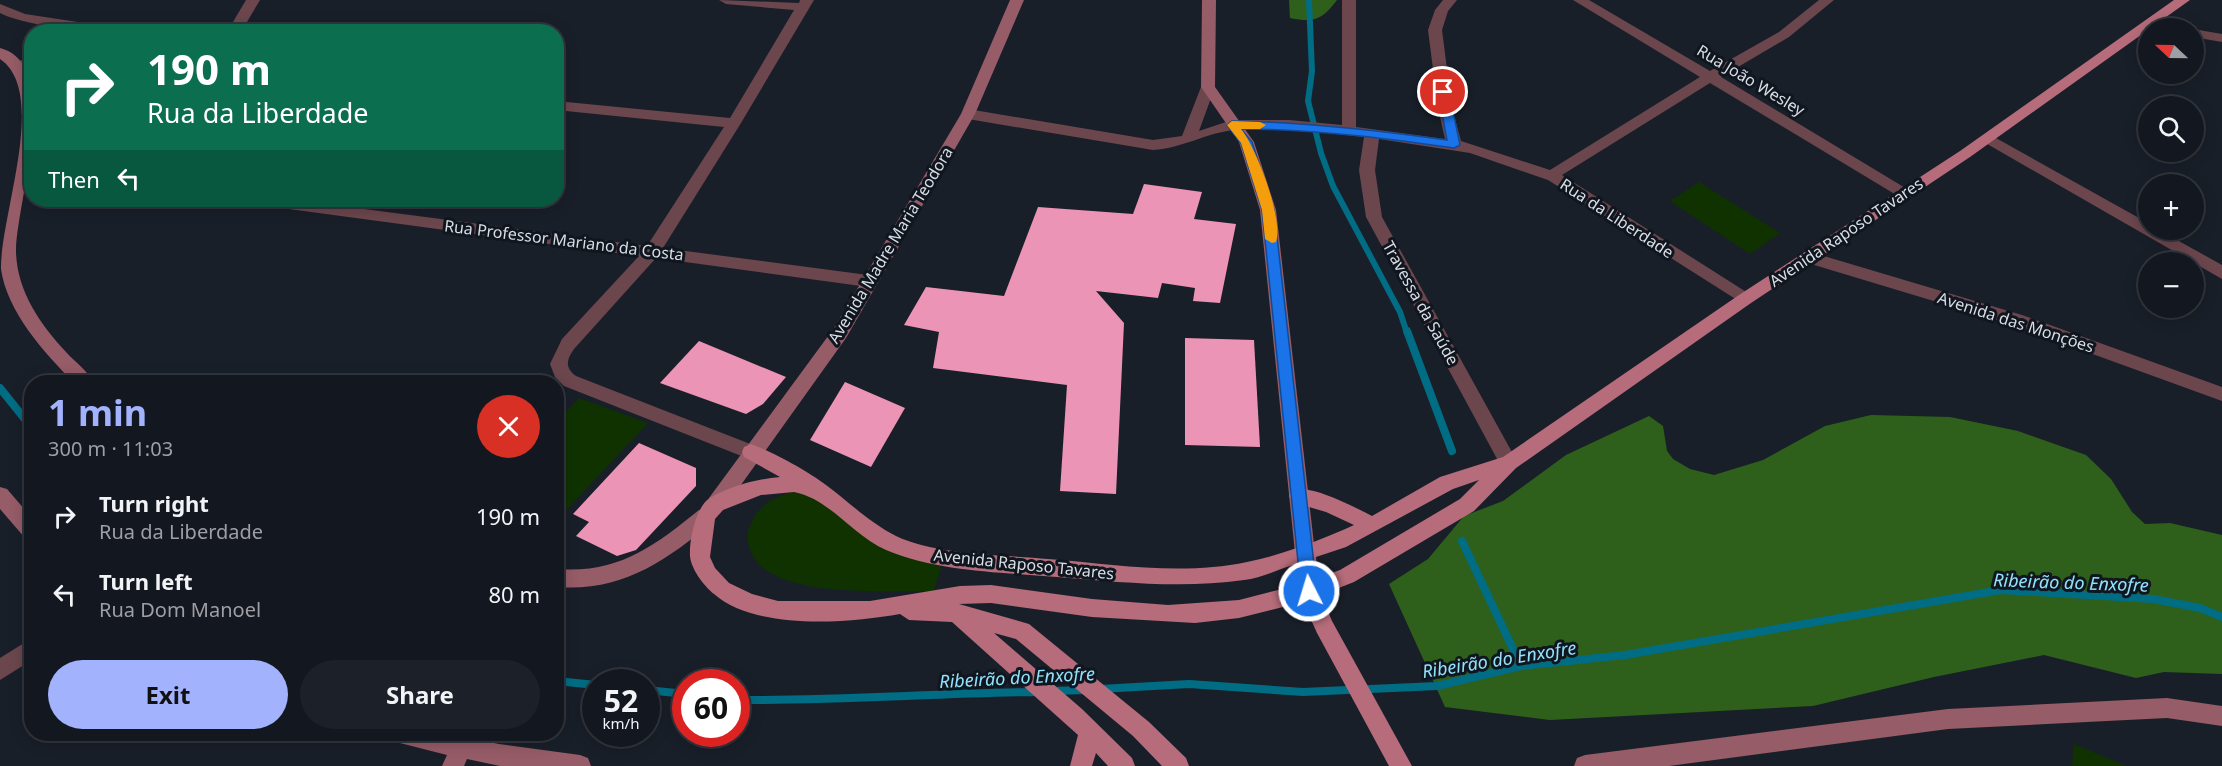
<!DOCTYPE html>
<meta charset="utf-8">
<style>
:root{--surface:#13171f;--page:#1c2028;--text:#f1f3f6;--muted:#9d9fa4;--line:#32363d;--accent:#a3b2fd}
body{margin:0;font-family:"Noto Sans",sans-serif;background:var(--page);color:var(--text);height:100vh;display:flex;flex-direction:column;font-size:22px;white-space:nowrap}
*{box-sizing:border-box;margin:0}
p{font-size:20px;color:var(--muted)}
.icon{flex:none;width:33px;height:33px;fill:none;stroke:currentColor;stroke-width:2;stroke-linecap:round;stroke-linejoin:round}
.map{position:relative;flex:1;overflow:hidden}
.panel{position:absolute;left:24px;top:375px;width:540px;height:366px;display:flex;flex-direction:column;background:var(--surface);border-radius:24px;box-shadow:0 3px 15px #0003,0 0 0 2px var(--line)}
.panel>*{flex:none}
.guide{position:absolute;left:24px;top:24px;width:540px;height:183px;border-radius:24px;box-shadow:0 3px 15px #0003,0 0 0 2px var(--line);background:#0b6e4f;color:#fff;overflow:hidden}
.needle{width:39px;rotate:292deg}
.controls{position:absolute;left:2138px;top:18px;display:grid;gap:12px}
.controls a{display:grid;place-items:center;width:66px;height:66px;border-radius:50%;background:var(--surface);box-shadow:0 3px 15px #0003,0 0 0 2px var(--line);font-size:30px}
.speed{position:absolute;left:582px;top:669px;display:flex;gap:12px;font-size:30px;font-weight:700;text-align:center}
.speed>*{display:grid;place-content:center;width:78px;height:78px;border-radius:50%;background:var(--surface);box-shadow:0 3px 15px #0003,0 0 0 2px var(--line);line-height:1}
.speed small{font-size:15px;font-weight:400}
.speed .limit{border:9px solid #d22;background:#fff;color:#111}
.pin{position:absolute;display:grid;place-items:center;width:51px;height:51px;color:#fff;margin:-26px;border:3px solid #fff;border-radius:50%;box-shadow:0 2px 6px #0007}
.me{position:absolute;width:66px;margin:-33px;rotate:355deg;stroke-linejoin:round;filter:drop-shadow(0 0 4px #0008)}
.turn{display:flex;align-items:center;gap:21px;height:126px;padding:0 24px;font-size:27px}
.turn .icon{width:78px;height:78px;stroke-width:2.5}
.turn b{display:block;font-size:42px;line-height:51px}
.then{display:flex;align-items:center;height:57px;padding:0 24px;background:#0003;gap:12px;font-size:22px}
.round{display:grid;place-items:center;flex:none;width:63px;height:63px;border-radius:32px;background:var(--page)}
.summary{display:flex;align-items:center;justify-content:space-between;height:102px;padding:0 24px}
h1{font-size:36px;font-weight:700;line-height:45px;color:var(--accent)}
.cta{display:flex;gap:12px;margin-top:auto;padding:12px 24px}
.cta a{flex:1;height:69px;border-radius:36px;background:var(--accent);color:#111;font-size:24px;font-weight:700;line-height:69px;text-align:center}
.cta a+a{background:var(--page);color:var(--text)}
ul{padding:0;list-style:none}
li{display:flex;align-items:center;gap:18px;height:78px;padding:0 24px}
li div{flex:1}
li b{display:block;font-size:22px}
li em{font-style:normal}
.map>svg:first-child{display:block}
.green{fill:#0f3200}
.forest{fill:#2e601b}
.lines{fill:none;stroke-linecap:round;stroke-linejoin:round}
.stream-far1{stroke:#006d85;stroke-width:6}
.stream{stroke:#006d85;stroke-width:8}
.building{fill:#ec94b6}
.street{fill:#6b464d;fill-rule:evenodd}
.secondary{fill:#965c67;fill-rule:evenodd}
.primary{fill:#b66c7b;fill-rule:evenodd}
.route{fill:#1a73e8;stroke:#114b97;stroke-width:1.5}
.slow{fill:#f59e0b}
.labels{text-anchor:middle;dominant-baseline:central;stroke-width:6;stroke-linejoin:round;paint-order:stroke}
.street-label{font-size:16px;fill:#d9dde4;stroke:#10161f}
.water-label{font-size:18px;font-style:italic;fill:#92e2fb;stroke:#10161f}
</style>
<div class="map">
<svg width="2222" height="766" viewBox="0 0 2222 766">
<rect width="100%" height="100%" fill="#191f29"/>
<!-- green -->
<g class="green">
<polygon points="1699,182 1780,233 1750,254 1670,201"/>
<polygon points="579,398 648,423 557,520 557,422"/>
<path d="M 793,492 L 812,495 L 898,551 L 941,567 L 934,591 C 890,590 773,600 752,554 C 748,546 746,536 749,528 C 757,506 771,498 793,492 Z"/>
<polygon points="2074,744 2126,766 2072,766"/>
</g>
<!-- forest -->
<g class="forest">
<path d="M 1289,0 L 1337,0 C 1322,20 1314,23 1290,18 Z"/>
<polygon points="1871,415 1950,417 2018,431 2086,455 2111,479 2132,512 2145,524 2170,523 2222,535 2222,674 2164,672 2136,678 2044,655 1934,677 1813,706 1550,720 1445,707 1389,584 1428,559 1464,516 1503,501 1566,455 1649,416 1663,426 1667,451 1673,459 1690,469 1714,475 1763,460 1825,426"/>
</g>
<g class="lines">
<!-- stream-far1 -->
<polyline class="stream-far1" points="1309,0 1312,71 1308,101 1321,153 1333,186 1400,312 1407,333"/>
<!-- stream -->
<g class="stream">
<polyline points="1407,331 1452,451"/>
<polyline points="0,388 32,428"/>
<polyline points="1462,541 1521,666"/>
<polyline points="556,681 596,685"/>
<polyline points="1100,689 1189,684 1303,692 1437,686 1521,666 1625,655 2001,590 2153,599 2200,608 2222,617"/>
<polyline points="646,690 686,694"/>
<polyline points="1052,691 1086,690"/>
<path d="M 736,700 C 837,701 937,693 1038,692"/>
</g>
</g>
<!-- building -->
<g class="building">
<polygon points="1144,184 1202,192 1194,219 1236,224 1220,303 1193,301 1195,288 1162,283 1158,298 1096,291 1124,323 1116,494 1060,491 1067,385 933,368 939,332 904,325 926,287 1004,296 1038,207 1133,214"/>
<polygon points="1185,338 1254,340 1260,447 1185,445"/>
<polygon points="699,341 786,377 763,404 746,414 660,383"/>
<polygon points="845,382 905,408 871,467 810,440"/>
<polygon points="639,443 696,468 696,486 636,550 617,556 576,536 589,522 573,514"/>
</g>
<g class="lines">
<!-- street -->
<g class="street">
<polygon points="246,0 260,0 241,32 227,32"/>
<path d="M 719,0 L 799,3 L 800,0 L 814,0 L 741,123 L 663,248 L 868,275 L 876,281 L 868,287 L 656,258 L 574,349 C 566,360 565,368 576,376 L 758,447 L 760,452 L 758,457 L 751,460 L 744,457 L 564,386 L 555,377 L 550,364 L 562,339 L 639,256 L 259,205 L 251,200 L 295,200 L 647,246 L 724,127 L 556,110 L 556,101 L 730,118 L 794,10 L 726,4 Z"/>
<path d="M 1342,0 L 1356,0 L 1356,127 L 1445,139 L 1438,108 L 1428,30 L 1435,10 L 1443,0 L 1457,0 L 1448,11 L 1442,30 L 1452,108 L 1461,141 L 1550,170 L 1700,77 L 1573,0 L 1589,0 L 1710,71 L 1779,32 L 1819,0 L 1834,0 L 1789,37 L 1721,77 L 1912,192 L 1904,197 L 1898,196 L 1710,83 L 1562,175 L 1751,295 L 1753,299 L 1745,305 L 1548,180 L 1470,153 L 1379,139 L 1375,170 L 1382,217 L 1518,463 L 1516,468 L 1509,471 L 1502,468 L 1366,217 L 1359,170 L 1364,137 C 1322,133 1276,124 1234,130 C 1206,133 1183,148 1153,150 L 968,119 L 961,114 L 968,109 L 1153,140 L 1182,136 L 1201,87 L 1208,83 L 1215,87 L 1199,131 L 1232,120 L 1289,120 L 1342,125 Z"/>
<path d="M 0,4 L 25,14 L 91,24 L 103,32 C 80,32 20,24 0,13 Z"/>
<polygon points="2147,22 2168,25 2170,28 2142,29 2140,26"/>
<polygon points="2193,29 2222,34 2222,42 2193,37"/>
<polygon points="32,58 32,66 18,69 11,65 13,62"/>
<polygon points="1987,133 2148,223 2148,230 2159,230 2222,265 2222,279 1982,141 1980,138"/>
<polygon points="1807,251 2022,315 2222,387 2222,401 2010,324 1801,261 1799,257"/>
<polygon points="32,638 32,660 0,680 0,658"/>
</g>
<!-- secondary -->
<g class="secondary">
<path d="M 1010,0 L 1024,0 L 975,114 L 846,338 L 723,510 L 713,511 L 716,516 L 713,522 C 664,562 622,592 556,587 L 556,569 C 618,574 653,547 699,510 L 709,509 L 706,504 L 709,498 L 834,328 L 961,114 Z"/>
<polygon points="1202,0 1216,0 1215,87 1254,142 1276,210 1315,553 1312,559 1305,562 1298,559 1295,553 1260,210 1239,142 1201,87"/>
<path d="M 0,48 C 64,64 15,207 16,252 C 17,291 40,324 66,352 C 74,361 88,371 93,382 L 73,382 C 44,352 7,312 1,269 C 0,216 49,92 0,59 Z"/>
<polygon points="0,487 7,489 32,518 32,540 25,538 0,509"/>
<polygon points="2167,698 2222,706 2222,726 2167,718 1948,729 1669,766 1574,766 1577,758 1585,755 1948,709"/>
<polygon points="389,734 448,734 499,744 580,755 588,758 591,766 500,766 467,759 464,766 442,766 447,755 392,741"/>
</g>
<!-- primary -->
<path class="primary" d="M 2174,0 L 2190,0 L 1970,157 L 1751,303 L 1516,468 L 1474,511 L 1354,582 L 1321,595 L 1332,621 L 1412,766 L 1389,766 L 1317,633 L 1303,602 L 1239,618 L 1195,623 L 1092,617 L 991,603 L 959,604 L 1029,624 L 1149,722 L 1186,758 L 1189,766 L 1162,766 L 1133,736 L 1016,639 L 994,633 L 1082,709 L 1132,758 L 1135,766 L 1108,766 L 1096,753 L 1092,766 L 1070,766 L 1078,735 L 952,622 L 909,620 L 900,614 C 849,623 756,631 714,594 C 704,586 691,569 690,556 C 689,540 696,506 710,498 C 730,486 757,479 780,477 L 744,457 L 742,452 L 744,447 L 751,444 C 773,452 808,471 826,485 C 849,502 870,523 896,536 C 935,555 1004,555 1048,559 C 1112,564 1182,576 1247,562 C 1282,555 1321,540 1354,525 L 1326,512 L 1292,502 L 1289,496 L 1292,490 C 1312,484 1354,507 1372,516 L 1440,477 L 1503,457 L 1739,295 L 1960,151 ZM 1479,480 L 1460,499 L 1340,570 L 1318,578 L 1316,557 L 1346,547 L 1453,489 ZM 794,492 C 830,499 852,535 886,550 C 938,572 1000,572 1057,577 C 1119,582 1181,589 1244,580 C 1261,578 1279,569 1296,564 L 1298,585 L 1239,600 L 1168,605 L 1092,599 L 991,585 L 960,586 L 870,601 L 778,601 L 752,594 L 729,583 L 715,568 L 710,557 L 715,519 L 723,510 L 761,495 Z"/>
</g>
<!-- route -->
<path class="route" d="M 1443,88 L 1449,92 L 1460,145 L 1454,148 C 1383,138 1313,129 1241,129 L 1252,142 L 1274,210 L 1317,591 L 1315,596 L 1304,596 L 1301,591 L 1262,210 L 1241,143 L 1227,125 L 1232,121 C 1305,122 1376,130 1447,140 L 1438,92 Z"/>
<!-- slow -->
<path class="slow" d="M 1232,121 L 1260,122 L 1266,125 L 1260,129 L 1241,129 C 1256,147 1284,220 1276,242 L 1272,243 L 1265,239 L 1262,210 L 1241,143 L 1227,125 Z"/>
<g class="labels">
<!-- street labels -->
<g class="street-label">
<text transform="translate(1751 80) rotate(31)">Rua João Wesley</text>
<text transform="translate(1617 218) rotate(33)">Rua da Liberdade</text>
<text transform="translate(1846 232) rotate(-34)">Avenida Raposo Tavares</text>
<text transform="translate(564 240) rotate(7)">Rua Professor Mariano da Costa</text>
<text transform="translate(890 245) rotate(-59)">Avenida Madre Maria Teodora</text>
<text transform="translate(1421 303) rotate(61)">Travessa da Saúde</text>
<text transform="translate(2016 322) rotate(18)">Avenida das Monções</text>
<text transform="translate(1024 564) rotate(6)">Avenida Raposo Tavares</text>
</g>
<!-- water labels -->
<g class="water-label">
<text transform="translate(2071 582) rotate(2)">Ribeirão do Enxofre</text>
<text transform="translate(1499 659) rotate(-9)">Ribeirão do Enxofre</text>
<text transform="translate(1017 677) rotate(-3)">Ribeirão do Enxofre</text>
</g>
</g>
</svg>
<div class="controls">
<a><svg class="needle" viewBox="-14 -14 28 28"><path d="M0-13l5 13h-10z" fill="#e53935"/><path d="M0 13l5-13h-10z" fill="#9d9fa4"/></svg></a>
<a><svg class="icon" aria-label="search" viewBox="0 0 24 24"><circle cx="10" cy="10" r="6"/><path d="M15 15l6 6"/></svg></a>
<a>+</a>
<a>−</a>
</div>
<div class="speed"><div>52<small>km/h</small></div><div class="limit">60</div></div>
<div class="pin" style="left:1443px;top:92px;background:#d93025"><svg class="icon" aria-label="arrive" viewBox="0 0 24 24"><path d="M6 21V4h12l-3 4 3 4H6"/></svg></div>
<svg class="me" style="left:1309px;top:591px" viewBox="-20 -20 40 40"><circle r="17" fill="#1a73e8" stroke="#fff" stroke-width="3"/><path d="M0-11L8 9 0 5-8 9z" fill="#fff"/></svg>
<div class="guide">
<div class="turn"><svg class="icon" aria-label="right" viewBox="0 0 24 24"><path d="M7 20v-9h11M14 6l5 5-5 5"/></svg><div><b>190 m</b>Rua da Liberdade</div></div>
<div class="then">Then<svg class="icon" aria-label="left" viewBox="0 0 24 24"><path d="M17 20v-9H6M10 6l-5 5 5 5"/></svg></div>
</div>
<section class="panel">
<div class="summary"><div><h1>1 min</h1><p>300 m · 11:03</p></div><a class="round" style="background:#d93025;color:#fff"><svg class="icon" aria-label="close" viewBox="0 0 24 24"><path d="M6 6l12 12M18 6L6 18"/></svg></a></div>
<ul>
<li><svg class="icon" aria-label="right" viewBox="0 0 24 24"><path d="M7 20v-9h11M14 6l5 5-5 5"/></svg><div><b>Turn right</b><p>Rua da Liberdade</p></div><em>190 m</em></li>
<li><svg class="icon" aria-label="left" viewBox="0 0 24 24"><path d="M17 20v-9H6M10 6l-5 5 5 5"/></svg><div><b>Turn left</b><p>Rua Dom Manoel</p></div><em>80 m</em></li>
</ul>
<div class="cta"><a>Exit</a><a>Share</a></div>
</section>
</div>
